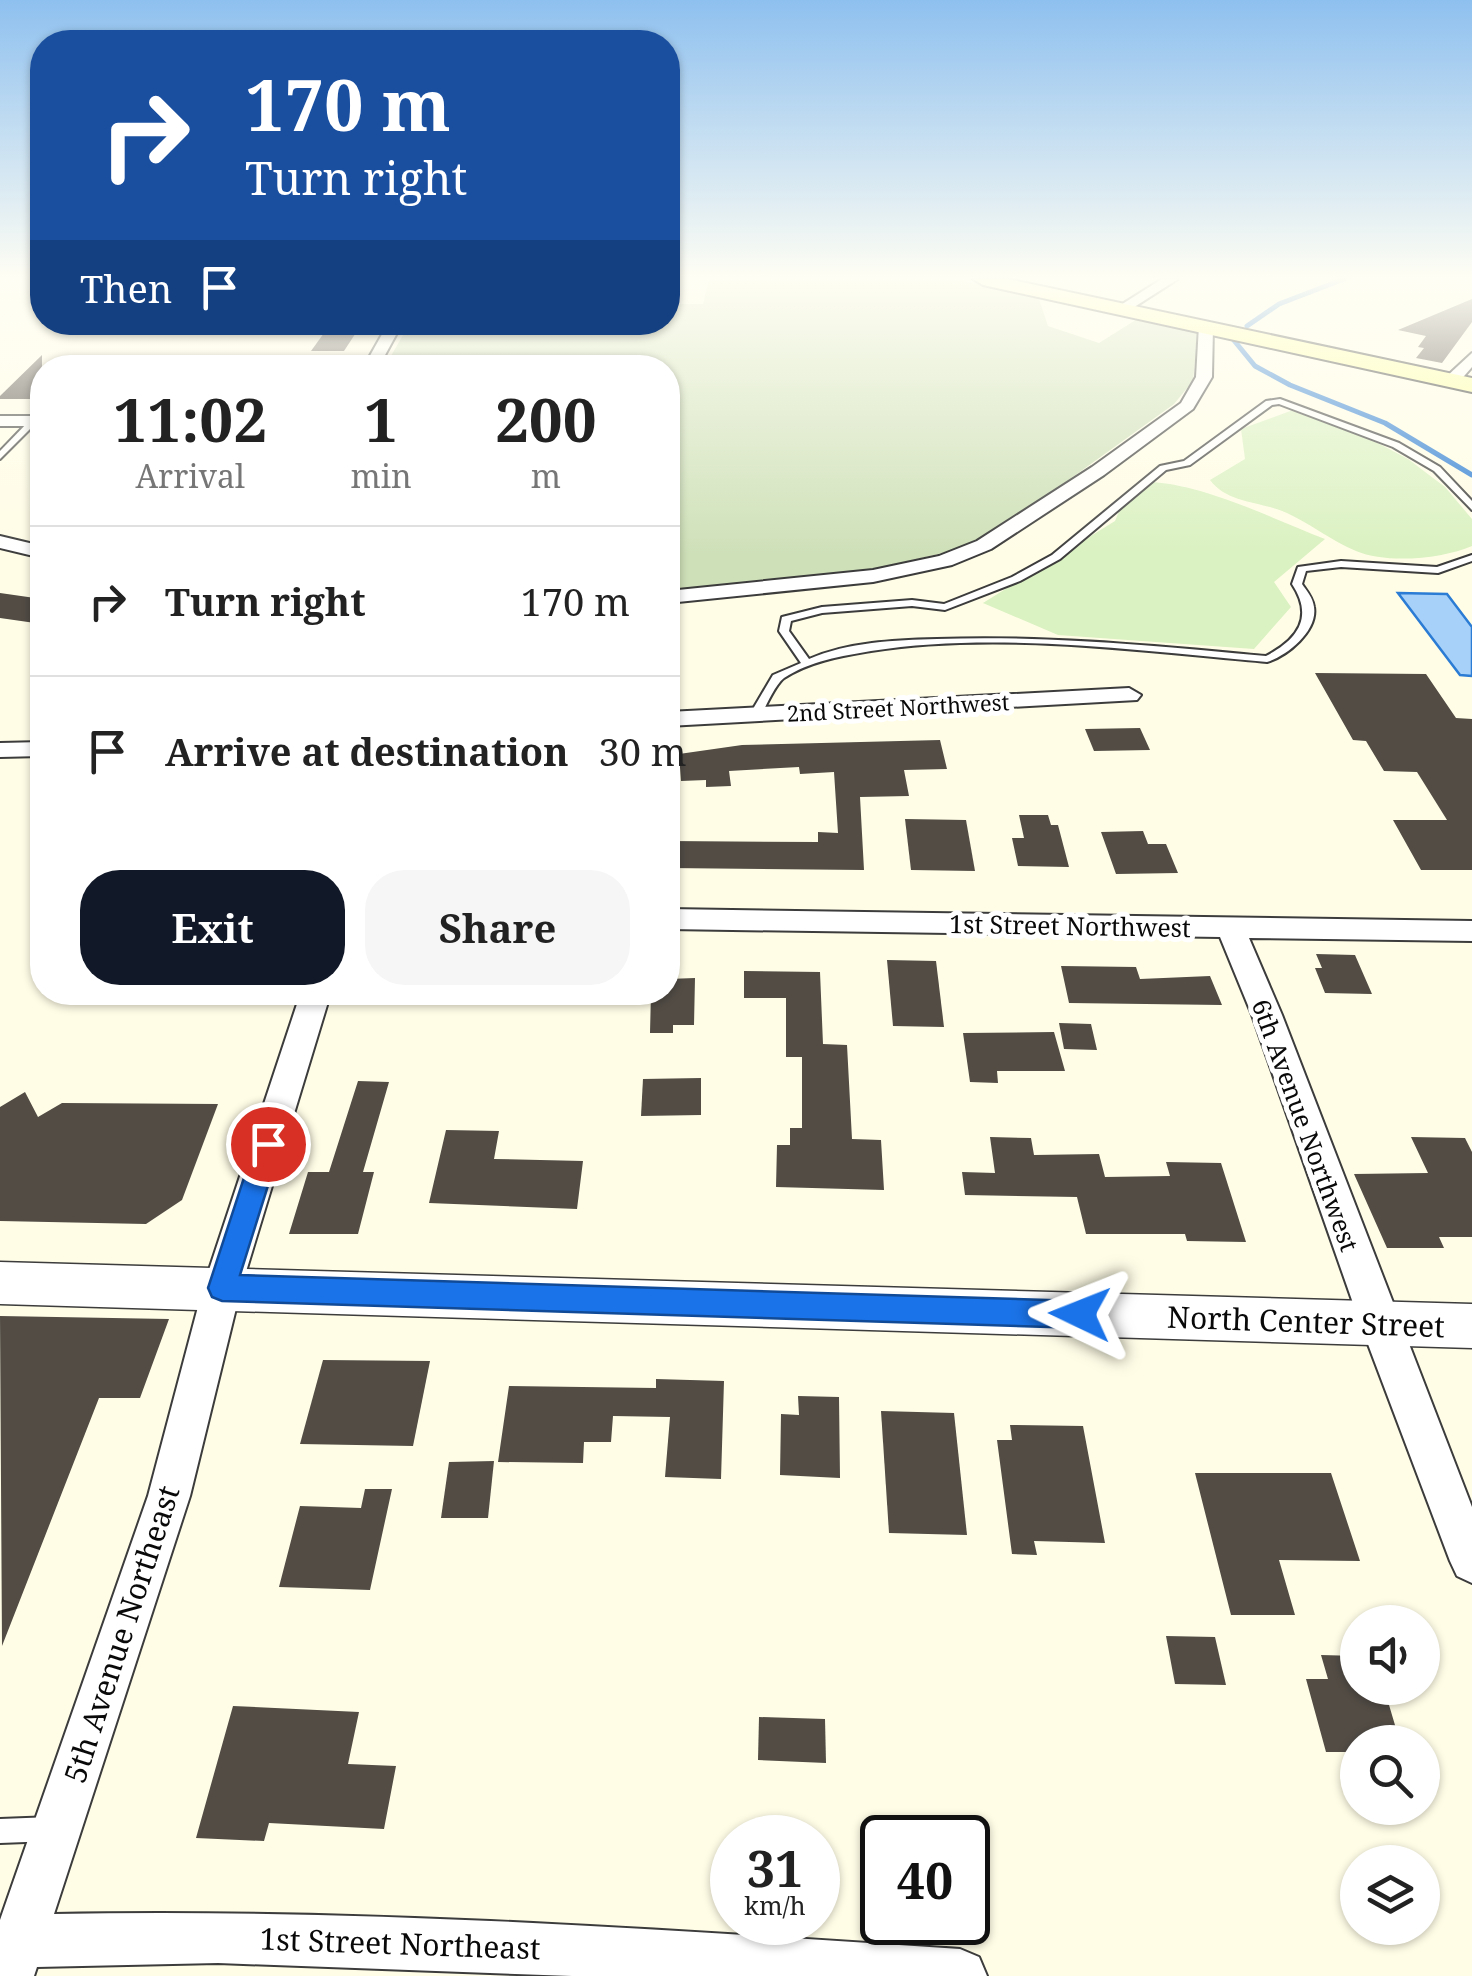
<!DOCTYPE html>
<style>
:root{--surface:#fff;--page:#f6f6f6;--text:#222;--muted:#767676;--line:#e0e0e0;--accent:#111827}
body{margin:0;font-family:"Noto Serif",serif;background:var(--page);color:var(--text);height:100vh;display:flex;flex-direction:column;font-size:38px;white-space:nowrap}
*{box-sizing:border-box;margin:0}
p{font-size:32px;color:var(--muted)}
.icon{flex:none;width:55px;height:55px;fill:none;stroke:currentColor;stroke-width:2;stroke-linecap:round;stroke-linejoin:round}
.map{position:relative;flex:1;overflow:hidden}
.side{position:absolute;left:30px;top:355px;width:650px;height:650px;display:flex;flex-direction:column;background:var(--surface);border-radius:40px;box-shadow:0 2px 8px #0004}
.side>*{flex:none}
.hud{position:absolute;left:30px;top:30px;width:650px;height:305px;border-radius:40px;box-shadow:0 2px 8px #0004;background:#1a4fa0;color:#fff;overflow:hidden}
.tools{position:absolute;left:1340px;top:1605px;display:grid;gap:20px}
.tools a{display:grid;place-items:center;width:100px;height:100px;border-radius:50%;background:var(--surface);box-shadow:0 2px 8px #0004;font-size:50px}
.speed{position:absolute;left:710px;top:1815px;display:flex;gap:20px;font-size:50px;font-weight:700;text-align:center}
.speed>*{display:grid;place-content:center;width:130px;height:130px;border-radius:50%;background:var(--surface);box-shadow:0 2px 8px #0004;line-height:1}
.speed small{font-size:25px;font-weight:400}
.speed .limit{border:5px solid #111;border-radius:15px;background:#fff;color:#111}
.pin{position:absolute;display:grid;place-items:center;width:85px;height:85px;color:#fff;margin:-42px;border:5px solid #fff;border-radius:50%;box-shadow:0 2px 10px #0007}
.me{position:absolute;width:110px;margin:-55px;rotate:272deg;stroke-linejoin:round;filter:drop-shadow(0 0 8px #0008)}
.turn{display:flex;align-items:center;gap:35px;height:210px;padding:0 50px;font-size:45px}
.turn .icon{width:130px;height:130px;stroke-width:2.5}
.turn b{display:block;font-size:70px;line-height:85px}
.then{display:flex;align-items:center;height:95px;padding:0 50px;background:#0003;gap:20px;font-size:38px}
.eta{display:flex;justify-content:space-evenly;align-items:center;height:170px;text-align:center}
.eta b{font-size:60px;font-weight:700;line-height:70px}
.button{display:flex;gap:20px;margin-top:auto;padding:20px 50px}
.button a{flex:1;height:115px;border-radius:40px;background:var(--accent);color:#fff;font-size:40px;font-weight:700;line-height:115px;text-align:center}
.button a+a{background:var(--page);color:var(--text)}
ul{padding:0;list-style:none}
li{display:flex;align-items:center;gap:30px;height:150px;padding:0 50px;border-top:2px solid var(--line)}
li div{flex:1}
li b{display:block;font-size:38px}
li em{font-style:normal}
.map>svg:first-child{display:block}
.cemetery{fill:#cee0b8}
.pitch{fill:#daf1c1}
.water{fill:#a7d1f9;stroke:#2b7cd4;stroke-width:2.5}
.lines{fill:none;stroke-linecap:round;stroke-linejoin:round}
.stream{stroke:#2b7cd4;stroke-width:5}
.building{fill:#524c45}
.service-casing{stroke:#3c3c3c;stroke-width:4}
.minor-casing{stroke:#3c3c3c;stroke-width:4}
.tertiary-casing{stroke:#3c3c3c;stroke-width:3}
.secondary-casing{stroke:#2b2b2b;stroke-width:4}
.service{fill:#fff;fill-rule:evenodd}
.minor{fill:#fff;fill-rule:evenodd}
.tertiary{fill:#fff;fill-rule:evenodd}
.secondary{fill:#feffa1;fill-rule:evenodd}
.route{fill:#1a73e8;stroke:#114b97;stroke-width:2.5}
.labels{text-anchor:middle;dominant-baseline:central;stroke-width:10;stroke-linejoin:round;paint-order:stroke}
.far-street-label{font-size:22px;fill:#090909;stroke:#fff}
.street-label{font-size:25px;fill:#090909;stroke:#fff}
.near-street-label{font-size:30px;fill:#090909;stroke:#fff}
</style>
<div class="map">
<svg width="1472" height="1976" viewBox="0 0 1472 1976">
<rect width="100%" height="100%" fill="#fffde6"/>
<!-- cemetery -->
<polygon class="cemetery" points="709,279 949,279 1037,293 1048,326 1099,343 1142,316 1198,329 1193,381 1174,404 1009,523 979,539 947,552 874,569 668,590 668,368 384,368 410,323 668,322 668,304 703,304"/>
<!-- pitch -->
<g class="pitch">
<path d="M 1293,410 L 1355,431 L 1408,459 L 1445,487 L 1472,519 L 1472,546 C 1442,559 1387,564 1356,551 C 1332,541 1311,524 1287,513 C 1261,501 1228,504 1210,480 L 1245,459 L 1241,429 Z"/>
<path d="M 1149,482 C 1204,484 1273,519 1325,539 L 1274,582 L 1291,607 L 1254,649 L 1058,635 L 983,603 L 1115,521 L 1123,502 Z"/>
</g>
<!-- water -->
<polygon class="water" points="1398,593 1447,594 1472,627 1472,676 1460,675"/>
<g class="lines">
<!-- stream -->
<g class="stream">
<polyline points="1247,326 1279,304 1344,279"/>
<polyline points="1232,338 1255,366 1290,385 1385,423 1472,475"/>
</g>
</g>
<!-- building -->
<g class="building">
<polygon points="1472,299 1472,322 1442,363 1416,358 1424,348 1418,347 1426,336 1398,330"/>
<polygon points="332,322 363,322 344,351 311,351"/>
<polygon points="42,355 42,399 0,399 0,396"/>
<polygon points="0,593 42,599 42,624 0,618"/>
<polygon points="1315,673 1426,674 1456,718 1472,719 1472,870 1421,870 1393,820 1447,820 1417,772 1384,771 1366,741 1353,740"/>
<polygon points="1140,728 1150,750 1094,751 1085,729"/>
<polygon points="940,740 947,769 904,770 909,796 860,797 864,870 668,868 668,841 818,842 818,832 838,833 834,772 800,774 799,767 729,771 731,786 706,787 706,780 681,781 679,754 742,745"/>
<polygon points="1019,815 1048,815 1051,825 1058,825 1069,867 1018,866 1012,838 1024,838"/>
<polygon points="905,819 966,820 975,871 911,870"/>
<polygon points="1143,831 1148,844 1166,844 1178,873 1116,874 1101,832"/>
<polygon points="1316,954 1355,955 1372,994 1325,993 1315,968 1322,968"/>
<polygon points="887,960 936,961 944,1027 893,1026"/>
<polygon points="1061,966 1136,967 1140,979 1210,976 1222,1005 1069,1003"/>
<polygon points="744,971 820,972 823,1044 847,1045 852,1139 881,1140 884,1190 776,1187 777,1145 790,1145 790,1128 802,1128 802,1057 786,1057 786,998 744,998"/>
<polygon points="695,978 694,1025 673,1025 673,1033 650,1033 651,992 668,992 668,979"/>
<polygon points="1059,1023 1091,1024 1097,1050 1064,1049"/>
<polygon points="1054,1032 1065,1071 997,1071 998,1083 970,1082 963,1033"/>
<polygon points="701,1078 701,1115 641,1116 643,1079"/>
<polygon points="358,1081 389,1082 363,1172 374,1172 358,1234 289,1234 308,1172 329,1172"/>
<polygon points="25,1092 38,1117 62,1103 218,1104 182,1200 146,1224 0,1221 0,1107"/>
<polygon points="446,1130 499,1131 494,1159 583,1161 577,1209 429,1203"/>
<polygon points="990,1137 1031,1138 1034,1155 1099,1154 1105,1177 1170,1176 1166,1162 1221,1163 1246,1242 1187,1241 1185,1234 1086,1234 1077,1197 965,1195 962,1172 995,1173"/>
<polygon points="1411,1137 1465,1138 1472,1152 1472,1237 1439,1237 1444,1248 1387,1248 1354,1174 1428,1173"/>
<polygon points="0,1316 169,1319 140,1398 99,1398 2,1646"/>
<polygon points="323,1360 430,1361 413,1446 300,1444"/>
<polygon points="656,1379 724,1381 721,1479 665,1477 670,1417 613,1416 611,1442 584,1442 583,1463 498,1462 509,1386 656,1388"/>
<polygon points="798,1396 839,1397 840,1478 780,1475 781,1414 799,1415"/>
<polygon points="881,1411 954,1413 967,1535 889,1533"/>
<polygon points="1010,1425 1083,1426 1105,1543 1034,1541 1037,1555 1012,1554 997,1440 1012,1440"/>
<polygon points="494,1461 488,1518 441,1518 449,1462"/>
<polygon points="1195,1473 1331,1473 1360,1561 1279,1560 1295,1615 1231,1615"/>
<polygon points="365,1489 392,1489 370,1590 279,1587 300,1506 361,1508"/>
<polygon points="1166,1636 1215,1637 1226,1685 1175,1684"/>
<polygon points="1321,1655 1358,1656 1358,1688 1384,1688 1400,1742 1358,1742 1358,1752 1326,1752 1306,1679 1328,1679"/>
<polygon points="233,1706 359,1712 348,1764 396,1766 384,1829 269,1823 264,1841 196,1838"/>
<polygon points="759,1717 825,1719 826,1763 758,1760"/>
</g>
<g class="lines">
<defs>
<g id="service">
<path d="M 1280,399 L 1399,443 L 1440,467 L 1472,501 L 1472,510 L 1434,471 L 1393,447 L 1279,404 L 1272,405 L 1190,465 L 1166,470 L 1060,559 L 1020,581 L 945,610 L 912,606 L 822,613 L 791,621 L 789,631 L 809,659 C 848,642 895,640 937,639 C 1047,635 1156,646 1266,656 C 1298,639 1314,617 1292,584 L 1298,567 L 1341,561 L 1437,567 L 1472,555 L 1472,561 L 1438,573 L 1341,567 L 1306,571 L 1302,584 C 1307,591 1313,598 1314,607 C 1318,631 1287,656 1267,662 C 1140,651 998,631 871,651 C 842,656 810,661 784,678 C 774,686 767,705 760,717 L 756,718 L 750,714 L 773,675 L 801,663 L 779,631 L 782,617 L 822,607 L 912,600 L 944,604 L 1012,577 L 1052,555 L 1160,466 L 1184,461 L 1266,401 Z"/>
<polygon points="31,419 38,421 0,459 0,451"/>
<polygon points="52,1817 61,1820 64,1829 61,1838 52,1841 0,1843 0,1819"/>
</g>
<g id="minor">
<polygon points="1162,279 1178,279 1128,311 1116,308"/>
<polygon points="389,322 403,322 378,368 363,368"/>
<polygon points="1206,322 1213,326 1212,377 1193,409 1104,475 991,549 952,565 873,582 668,603 668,591 873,570 939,556 977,541 1092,467 1181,403 1196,377 1199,326"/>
<polygon points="1472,353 1472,367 1458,383 1446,383 1446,377"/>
<rect x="0" y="416" width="42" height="10"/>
<polygon points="0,536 42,546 42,558 0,548"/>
<polygon points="1129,688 1141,695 1137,700 668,726 668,712"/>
<polygon points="42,742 42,756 0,757 0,743"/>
<polygon points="668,909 1472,921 1472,941 1249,938 1282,1015 1472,1507 1472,1583 1457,1576 1450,1561 1360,1323 1252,1015 1220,937 668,929"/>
<path d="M 301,992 L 331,992 L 241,1288 L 190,1496 L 54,1914 C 357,1908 658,1929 960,1949 L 979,1957 L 987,1976 L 572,1976 L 218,1963 L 37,1967 L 34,1976 L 0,1976 L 0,1920 L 148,1496 L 203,1288 Z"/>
</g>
<polygon id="tertiary" points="0,1262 1472,1304 1472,1348 0,1304"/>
<polygon id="secondary" points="973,279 1008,279 1472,378 1472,392 983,285"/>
</defs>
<!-- service casing -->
<use href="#service" class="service-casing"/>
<!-- minor casing -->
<use href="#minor" class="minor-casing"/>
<!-- tertiary casing -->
<use href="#tertiary" class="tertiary-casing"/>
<!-- secondary casing -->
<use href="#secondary" class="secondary-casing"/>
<!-- service -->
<use href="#service" class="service"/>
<!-- minor -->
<use href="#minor" class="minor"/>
<!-- tertiary -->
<use href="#tertiary" class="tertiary"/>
<!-- secondary -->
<use href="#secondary" class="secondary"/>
</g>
<!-- sky -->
<linearGradient id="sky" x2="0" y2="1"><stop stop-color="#8ec0ef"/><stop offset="0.5" stop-color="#fffef4"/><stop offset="1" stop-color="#fffef4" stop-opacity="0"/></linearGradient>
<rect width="1472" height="555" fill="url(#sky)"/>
<!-- route -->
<polygon class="route" points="268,1133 277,1136 281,1144 240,1275 1080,1301 1090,1305 1095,1314 1090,1324 1080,1328 222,1301 212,1297 208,1288 255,1144 259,1136"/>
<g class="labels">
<!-- far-street labels -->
<g class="far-street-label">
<text transform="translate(898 707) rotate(-3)">2nd Street Northwest</text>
</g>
<!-- street labels -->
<g class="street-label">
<text transform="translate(1070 925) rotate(1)">1st Street Northwest</text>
<text transform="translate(1306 1125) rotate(70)">6th Avenue Northwest</text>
</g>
<!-- near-street labels -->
<g class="near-street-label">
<text transform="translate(1306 1321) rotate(2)">North Center Street</text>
<text transform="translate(121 1634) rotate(-72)">5th Avenue Northeast</text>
<text transform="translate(400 1943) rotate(2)">1st Street Northeast</text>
</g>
</g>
</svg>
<div class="tools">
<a><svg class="icon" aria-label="sound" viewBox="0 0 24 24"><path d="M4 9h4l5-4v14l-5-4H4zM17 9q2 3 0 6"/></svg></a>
<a><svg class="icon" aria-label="search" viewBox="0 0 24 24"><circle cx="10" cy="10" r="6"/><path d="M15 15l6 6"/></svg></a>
<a><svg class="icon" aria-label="layers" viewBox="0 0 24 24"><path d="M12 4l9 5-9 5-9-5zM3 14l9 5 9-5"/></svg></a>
</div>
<div class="speed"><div>31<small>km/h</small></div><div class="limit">40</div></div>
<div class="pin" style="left:268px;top:1144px;background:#d93025"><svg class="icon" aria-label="arrive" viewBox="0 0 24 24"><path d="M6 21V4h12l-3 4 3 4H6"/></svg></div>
<svg class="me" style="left:1080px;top:1314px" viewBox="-20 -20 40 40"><path d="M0-17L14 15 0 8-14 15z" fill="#1a73e8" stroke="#fff" stroke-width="4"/></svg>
<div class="hud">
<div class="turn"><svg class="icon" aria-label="right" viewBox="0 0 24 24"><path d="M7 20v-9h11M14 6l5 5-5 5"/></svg><div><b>170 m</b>Turn right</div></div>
<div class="then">Then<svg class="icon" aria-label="arrive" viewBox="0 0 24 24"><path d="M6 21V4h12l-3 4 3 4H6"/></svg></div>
</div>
<section class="side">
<div class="eta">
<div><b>11:02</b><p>Arrival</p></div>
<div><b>1</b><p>min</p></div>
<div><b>200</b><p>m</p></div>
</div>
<ul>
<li><svg class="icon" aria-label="right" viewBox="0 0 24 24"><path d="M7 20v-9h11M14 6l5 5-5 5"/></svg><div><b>Turn right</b></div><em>170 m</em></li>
<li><svg class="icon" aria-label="arrive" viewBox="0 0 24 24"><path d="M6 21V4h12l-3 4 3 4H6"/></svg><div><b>Arrive at destination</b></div><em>30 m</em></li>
</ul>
<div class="button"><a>Exit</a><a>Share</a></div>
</section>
</div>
